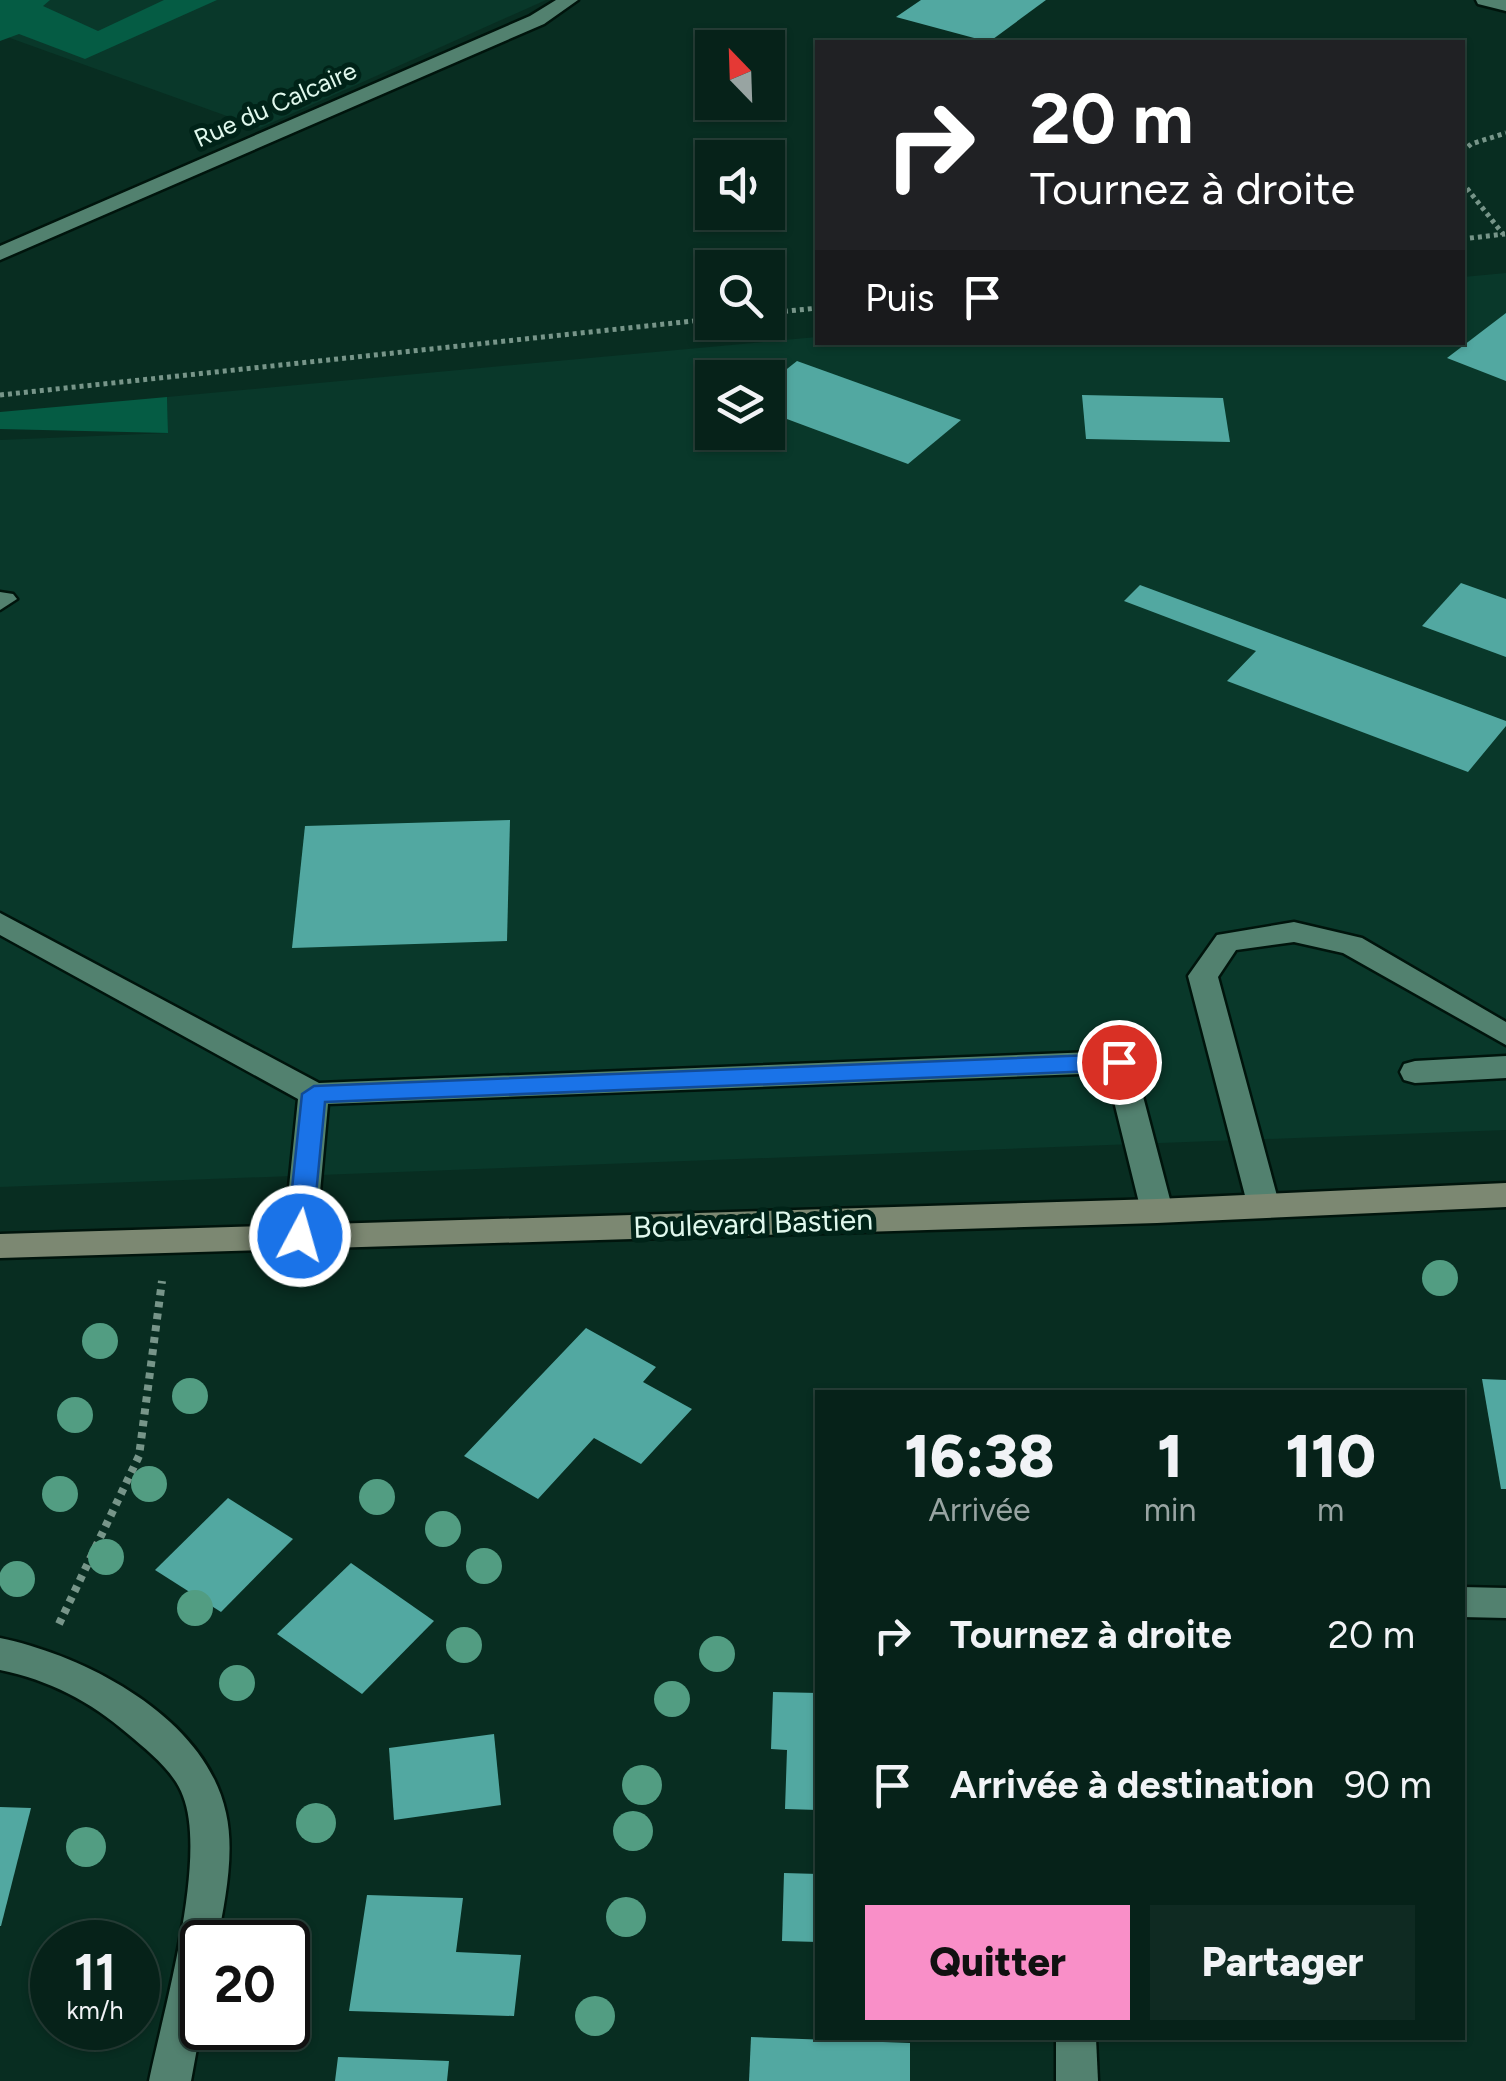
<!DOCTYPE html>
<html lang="fr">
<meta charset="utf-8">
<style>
:root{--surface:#062219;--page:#0f2a22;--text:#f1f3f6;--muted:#98a4a2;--line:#273f38;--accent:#f98fc8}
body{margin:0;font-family:Figtree,sans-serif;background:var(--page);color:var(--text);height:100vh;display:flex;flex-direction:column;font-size:38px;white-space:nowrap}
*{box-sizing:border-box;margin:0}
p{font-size:32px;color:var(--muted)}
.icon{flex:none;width:55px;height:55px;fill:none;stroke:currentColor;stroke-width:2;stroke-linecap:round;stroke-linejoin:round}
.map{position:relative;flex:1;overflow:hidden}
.details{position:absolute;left:815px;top:1390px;width:650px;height:650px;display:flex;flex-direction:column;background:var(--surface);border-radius:0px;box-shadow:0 2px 8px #0004,0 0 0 2px var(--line)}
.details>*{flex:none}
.guide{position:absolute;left:815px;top:40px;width:650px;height:305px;border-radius:0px;box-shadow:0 2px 8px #0004,0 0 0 2px var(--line);background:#202124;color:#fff;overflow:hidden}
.needle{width:65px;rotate:337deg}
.controls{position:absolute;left:695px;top:30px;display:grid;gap:20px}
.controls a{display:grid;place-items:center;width:90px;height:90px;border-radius:0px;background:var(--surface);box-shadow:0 2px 8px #0004,0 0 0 2px var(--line);font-size:50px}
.speed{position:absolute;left:30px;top:1920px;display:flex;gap:20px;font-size:50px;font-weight:700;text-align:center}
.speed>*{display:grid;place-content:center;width:130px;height:130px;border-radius:50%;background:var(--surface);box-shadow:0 2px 8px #0004,0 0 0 2px var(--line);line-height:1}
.speed small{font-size:25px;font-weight:400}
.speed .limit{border:5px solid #111;border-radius:15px;background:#fff;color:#111}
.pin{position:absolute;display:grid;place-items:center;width:85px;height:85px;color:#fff;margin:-42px;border:5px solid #fff;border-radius:50%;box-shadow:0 2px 10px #0007}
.me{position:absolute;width:110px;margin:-55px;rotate:6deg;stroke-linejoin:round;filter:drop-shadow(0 0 8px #0008)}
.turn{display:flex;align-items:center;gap:35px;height:210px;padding:0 50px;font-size:45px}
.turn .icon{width:130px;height:130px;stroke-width:2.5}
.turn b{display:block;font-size:70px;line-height:85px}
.then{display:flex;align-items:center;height:95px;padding:0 50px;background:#0003;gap:20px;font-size:38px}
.eta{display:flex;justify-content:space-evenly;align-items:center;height:170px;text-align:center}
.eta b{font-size:60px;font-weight:800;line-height:70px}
.button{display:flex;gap:20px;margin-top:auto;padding:20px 50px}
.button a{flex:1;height:115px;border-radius:0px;background:var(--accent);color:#111;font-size:40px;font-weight:800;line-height:115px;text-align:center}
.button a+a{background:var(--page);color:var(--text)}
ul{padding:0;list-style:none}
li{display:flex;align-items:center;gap:30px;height:150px;padding:0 50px}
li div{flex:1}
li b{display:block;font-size:38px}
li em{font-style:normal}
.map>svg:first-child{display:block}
.built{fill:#09382a;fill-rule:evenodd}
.forest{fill:#055c44}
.building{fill:#52a8a1}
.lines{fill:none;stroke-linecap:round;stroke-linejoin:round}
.lane-casing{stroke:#00140c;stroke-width:5}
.street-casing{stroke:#00140c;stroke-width:5}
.secondary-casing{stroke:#00140c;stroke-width:5}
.path-far1{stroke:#779589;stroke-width:5;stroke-dasharray:4 4;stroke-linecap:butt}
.path{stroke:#779589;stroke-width:8;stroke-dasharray:6 6;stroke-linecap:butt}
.lane{fill:#52816f;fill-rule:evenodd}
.street{fill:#52816f;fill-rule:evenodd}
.secondary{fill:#7c8872;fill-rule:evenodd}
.tree{fill:#529d82}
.route{fill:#1a73e8;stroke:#114b97;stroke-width:2.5}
.labels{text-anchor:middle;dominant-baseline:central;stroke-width:10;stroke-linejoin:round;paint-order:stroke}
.far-street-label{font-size:25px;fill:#e0f8ed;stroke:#002318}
.street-label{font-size:30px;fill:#e0f8ed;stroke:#002318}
</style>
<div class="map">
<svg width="1506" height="2081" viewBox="0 0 1506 2081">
<rect width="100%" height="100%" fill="#082d21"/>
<!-- built -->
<g class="built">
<polygon points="0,0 546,0 260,128 10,38"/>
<path d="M 1506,273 L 1506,1130 L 0,1187 L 0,440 L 168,433 L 167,397 L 817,337 L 818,342 L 1462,342 L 1463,277 ZM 712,378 L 768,378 L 768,432 L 712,432 Z"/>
</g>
<!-- forest -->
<g class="forest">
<polygon points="0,0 50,0 43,6 98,31 164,0 217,0 85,59 19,34 0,41"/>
<polygon points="167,397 168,433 0,429 0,412"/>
</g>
<!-- building -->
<g class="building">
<polygon points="921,0 1046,0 989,42 896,17"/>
<polygon points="1506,313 1506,381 1447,358"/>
<polygon points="797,361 961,420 908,464 768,412 768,384"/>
<polygon points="1082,395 1223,398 1230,442 1086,439"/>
<polygon points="1461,583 1506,599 1506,657 1422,626"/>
<polygon points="1140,585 1506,721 1506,726 1468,772 1227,681 1256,651 1124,601"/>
<polygon points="510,820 507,941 292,948 305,826"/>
<polygon points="586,1328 656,1367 643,1382 692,1409 641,1464 594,1438 538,1499 464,1456"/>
<polygon points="1482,1379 1506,1380 1506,1489 1501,1489"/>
<polygon points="228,1498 293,1539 221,1612 155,1570"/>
<polygon points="351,1563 434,1621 362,1694 277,1634"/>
<polygon points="773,1692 818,1693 818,1810 785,1809 787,1750 771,1749"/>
<polygon points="494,1734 501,1805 394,1820 389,1748"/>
<polygon points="0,1807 31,1808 1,1926 0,1926"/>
<polygon points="784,1873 818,1874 818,1942 782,1941"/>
<polygon points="367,1895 463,1898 456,1952 521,1955 514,2016 349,2011"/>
<polygon points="751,2037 910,2043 910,2081 749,2081"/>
<polygon points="338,2057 449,2061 447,2081 335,2081"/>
</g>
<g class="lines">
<defs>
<g id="lane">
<polygon points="0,592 13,594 17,599 0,610"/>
<polygon points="0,913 319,1083 1119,1051 1130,1055 1134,1062 1173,1211 1168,1219 1146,1219 1141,1211 1107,1073 328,1104 316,1236 311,1244 300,1248 289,1244 284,1236 298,1099 0,935"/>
<polygon points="1294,922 1362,938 1506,1022 1506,1045 1343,953 1294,942 1236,950 1218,977 1280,1207 1275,1215 1253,1215 1248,1207 1188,976 1217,935"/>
<polygon points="1506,1056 1506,1078 1415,1083 1404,1080 1400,1072 1404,1064 1415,1061"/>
</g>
<g id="street">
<polygon points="556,0 578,0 544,24 0,260 0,246 530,16"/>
<polygon points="1476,0 1506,0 1506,11 1478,4"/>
<polygon points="1462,1587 1506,1588 1506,1618 1462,1617"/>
<path d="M 0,1638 C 87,1656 206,1718 226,1813 C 235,1853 225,1902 217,1942 L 202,1942 L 202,2021 L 191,2081 L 149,2081 C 163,2012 208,1859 183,1796 C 174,1771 147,1750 128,1734 C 90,1701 49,1680 0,1670 Z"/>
<polygon points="1056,2038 1096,2038 1098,2081 1056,2081"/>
</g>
<polygon id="secondary" points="1506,1183 1506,1207 1157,1223 0,1258 0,1234 1157,1199"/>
</defs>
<!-- lane casing -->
<use href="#lane" class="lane-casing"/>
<!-- street casing -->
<use href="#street" class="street-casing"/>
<!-- secondary casing -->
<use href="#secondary" class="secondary-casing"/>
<!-- path-far1 -->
<g class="path-far1">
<polyline points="1462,152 1471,144 1506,133"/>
<polyline points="1462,182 1503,234"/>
<polyline points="1462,239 1505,234"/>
<polyline points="768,313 818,308"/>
<polyline points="0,395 712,319"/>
</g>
<!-- path -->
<polyline class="path" points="59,1624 139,1456 162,1281"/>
<!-- lane -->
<use href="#lane" class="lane"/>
<!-- street -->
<use href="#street" class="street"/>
<!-- secondary -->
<use href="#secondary" class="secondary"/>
</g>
<!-- trees -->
<g class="tree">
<circle cx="1440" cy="1278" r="18"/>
<circle cx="100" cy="1341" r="18"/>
<circle cx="190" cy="1396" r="18"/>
<circle cx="75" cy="1415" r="18"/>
<circle cx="149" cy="1484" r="18"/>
<circle cx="60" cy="1494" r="18"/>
<circle cx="377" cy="1497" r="18"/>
<circle cx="443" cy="1529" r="18"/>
<circle cx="106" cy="1557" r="18"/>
<circle cx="484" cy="1566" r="18"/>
<circle cx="17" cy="1579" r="18"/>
<circle cx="195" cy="1608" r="18"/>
<circle cx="464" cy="1645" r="18"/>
<circle cx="717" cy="1654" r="18"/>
<circle cx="237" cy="1683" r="18"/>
<circle cx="672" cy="1699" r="18"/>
<circle cx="642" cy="1785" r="20"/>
<circle cx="316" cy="1823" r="20"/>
<circle cx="633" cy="1831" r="20"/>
<circle cx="86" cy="1847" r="20"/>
<circle cx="626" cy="1917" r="20"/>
<circle cx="595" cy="2016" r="20"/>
</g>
<!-- route -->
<polygon class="route" points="1119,1054 1131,1062 1119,1070 325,1102 312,1236 300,1245 287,1236 302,1094 314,1086"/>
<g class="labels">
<!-- far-street labels -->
<g class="far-street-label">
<text transform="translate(275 104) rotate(-24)">Rue du Calcaire</text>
</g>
<!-- street labels -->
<g class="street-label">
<text transform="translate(753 1223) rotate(-2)">Boulevard Bastien</text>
</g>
</g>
</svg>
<div class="controls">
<a><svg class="needle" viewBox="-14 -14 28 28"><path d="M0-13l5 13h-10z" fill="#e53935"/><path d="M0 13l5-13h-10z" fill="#98a4a2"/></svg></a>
<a><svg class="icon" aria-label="sound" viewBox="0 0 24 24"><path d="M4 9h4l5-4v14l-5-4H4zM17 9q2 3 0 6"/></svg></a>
<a><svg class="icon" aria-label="search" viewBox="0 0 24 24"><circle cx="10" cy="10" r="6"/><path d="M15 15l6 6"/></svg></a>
<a><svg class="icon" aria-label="layers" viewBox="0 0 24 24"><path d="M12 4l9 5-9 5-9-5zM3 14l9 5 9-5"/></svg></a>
</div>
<div class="speed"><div>11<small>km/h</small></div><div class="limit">20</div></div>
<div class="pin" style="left:1119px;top:1062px;background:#d93025"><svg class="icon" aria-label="arrive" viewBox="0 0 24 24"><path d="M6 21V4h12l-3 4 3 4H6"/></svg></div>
<svg class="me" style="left:300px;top:1236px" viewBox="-20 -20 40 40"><circle r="17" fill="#1a73e8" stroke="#fff" stroke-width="3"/><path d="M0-11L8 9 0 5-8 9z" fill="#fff"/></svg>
<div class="guide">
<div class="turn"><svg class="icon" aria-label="right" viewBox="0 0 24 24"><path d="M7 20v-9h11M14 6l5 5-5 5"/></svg><div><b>20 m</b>Tournez à droite</div></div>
<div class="then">Puis<svg class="icon" aria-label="arrive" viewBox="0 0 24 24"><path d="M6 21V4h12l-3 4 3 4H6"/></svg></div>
</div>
<section class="details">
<div class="eta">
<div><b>16:38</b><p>Arrivée</p></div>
<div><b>1</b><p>min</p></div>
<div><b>110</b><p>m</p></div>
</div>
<ul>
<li><svg class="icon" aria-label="right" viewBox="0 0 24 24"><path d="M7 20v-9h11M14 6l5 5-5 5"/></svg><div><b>Tournez à droite</b></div><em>20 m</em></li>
<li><svg class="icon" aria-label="arrive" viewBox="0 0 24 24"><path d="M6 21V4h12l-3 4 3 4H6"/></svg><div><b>Arrivée à destination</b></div><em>90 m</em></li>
</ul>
<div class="button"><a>Quitter</a><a>Partager</a></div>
</section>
</div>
